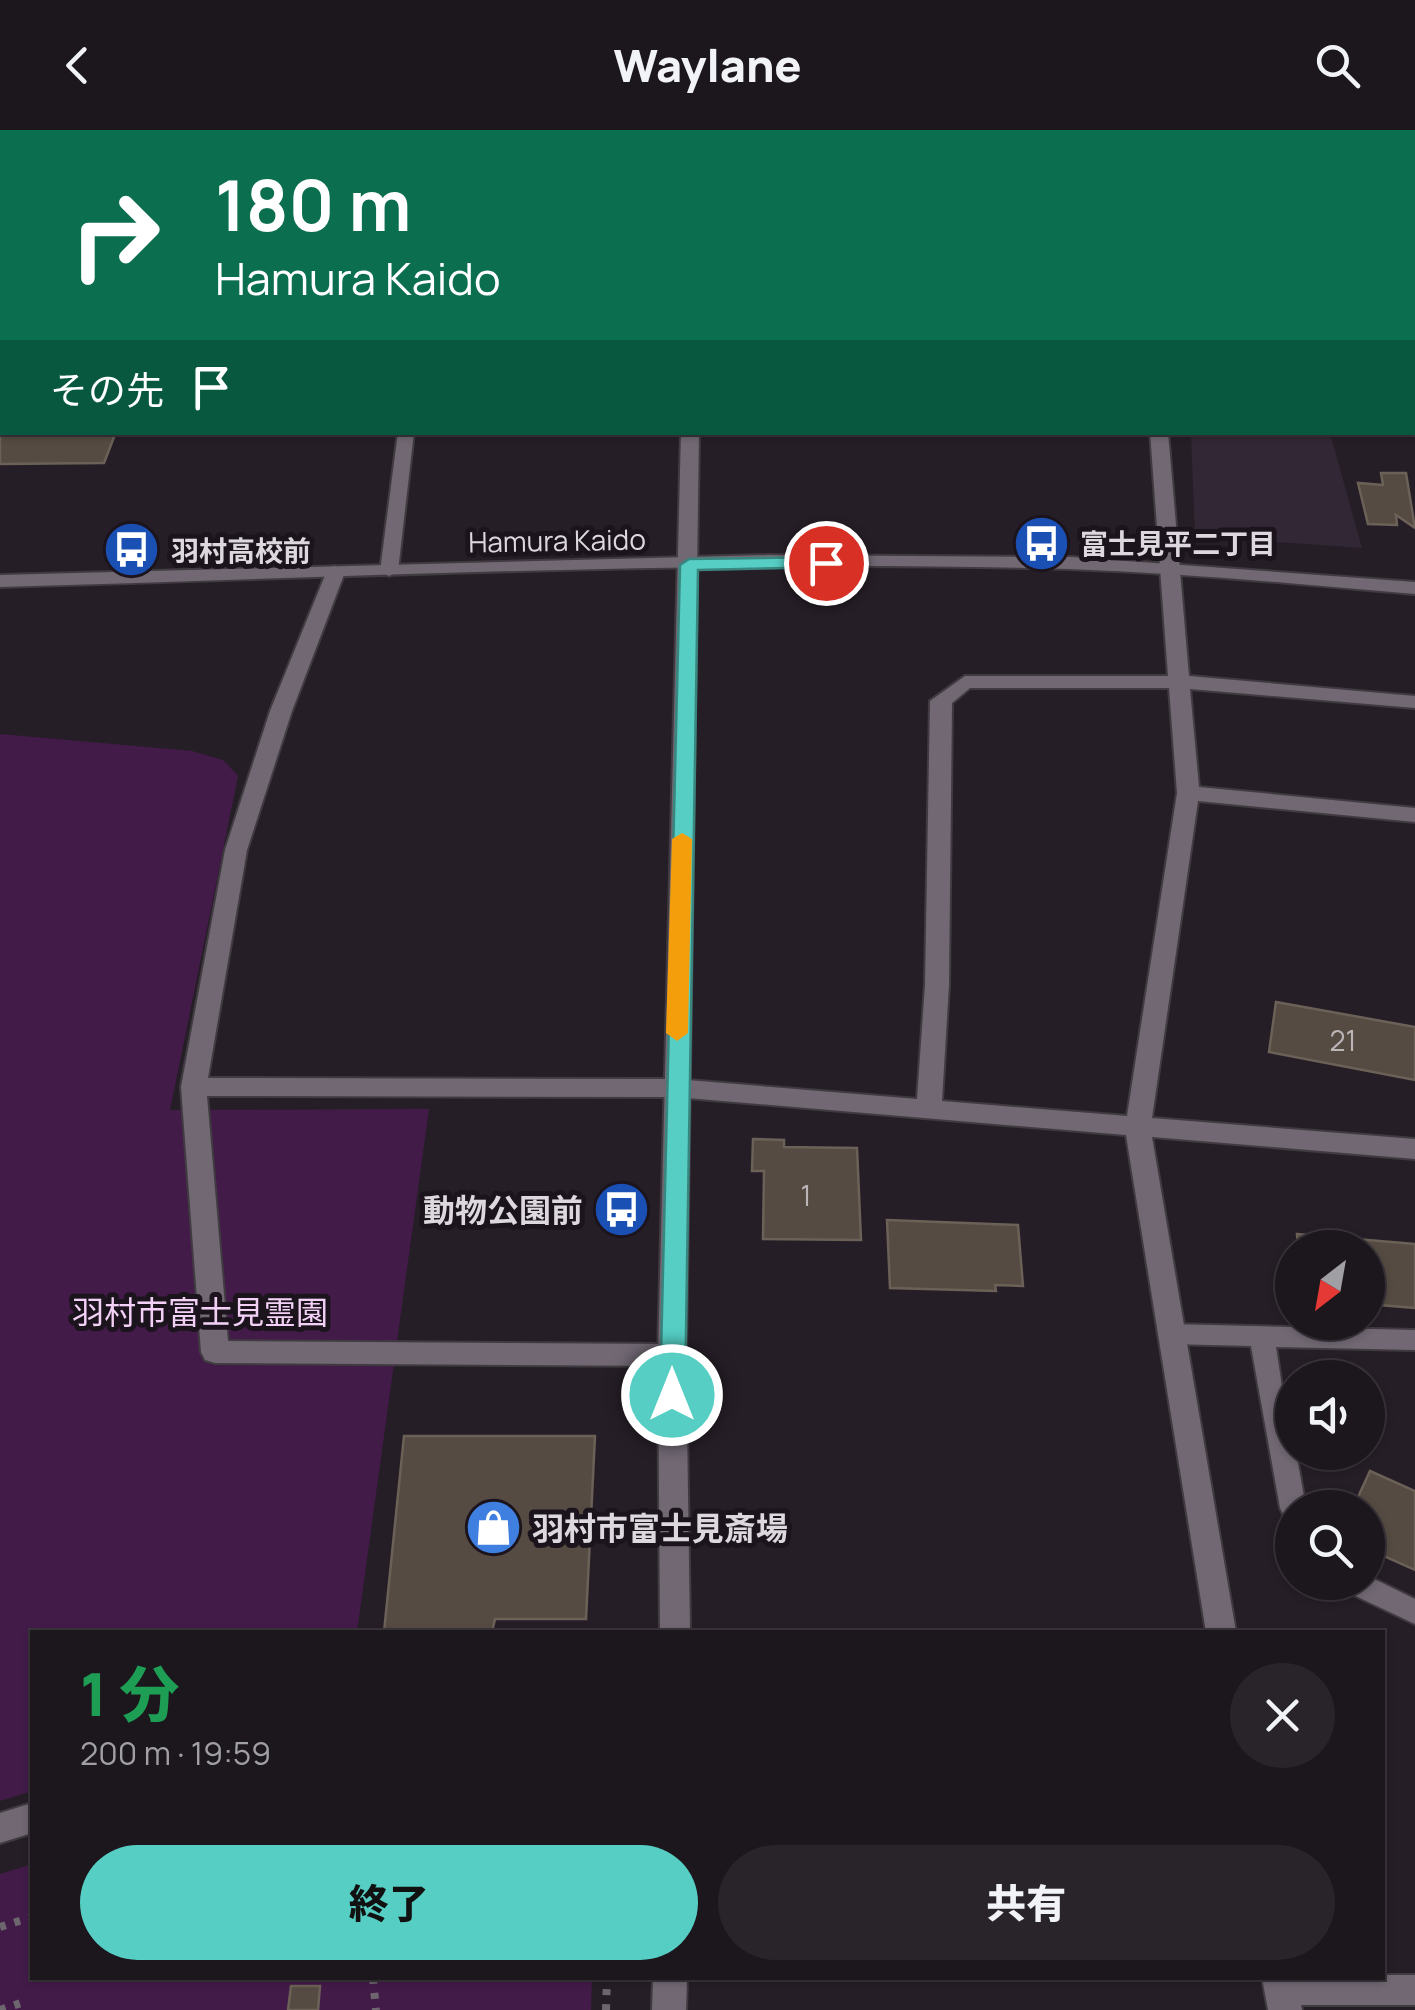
<!DOCTYPE html>
<html lang="ja">
<meta charset="utf-8">
<style>
:root{--surface:#1c161d;--page:#29232a;--text:#f1f3f6;--muted:#a09fa4;--line:#3a353b;--accent:#56cec3}
body{margin:0;font-family:Manrope,"Noto Sans JP",sans-serif;background:var(--page);color:var(--text);height:100vh;display:flex;flex-direction:column;font-size:38px;white-space:nowrap}
*{box-sizing:border-box;margin:0}
p{font-size:32px;color:var(--muted)}
.icon{flex:none;width:55px;height:55px;fill:none;stroke:currentColor;stroke-width:2;stroke-linecap:round;stroke-linejoin:round}
.map{position:relative;flex:1;overflow:hidden}
.details{position:absolute;left:30px;top:1500px;width:1355px;height:350px;display:flex;flex-direction:column;background:var(--surface);border-radius:0px;box-shadow:0 2px 8px #0004,0 0 0 2px var(--line)}
.details>*{flex:none}
.guide{position:absolute;left:0px;top:0px;width:1415px;height:305px;box-shadow:0 2px 8px #0004,0 0 0 2px var(--line);background:#0b6e4f;color:#fff;overflow:hidden}
.needle{width:65px;rotate:211deg}
.controls{position:absolute;left:1275px;top:1100px;display:grid;gap:20px}
.controls a{display:grid;place-items:center;width:110px;height:110px;border-radius:50%;background:var(--surface);box-shadow:0 2px 8px #0004,0 0 0 2px var(--line);font-size:50px}
.pin{position:absolute;display:grid;place-items:center;width:85px;height:85px;color:#fff;margin:-42px;border:5px solid #fff;border-radius:50%;box-shadow:0 2px 10px #0007}
.me{position:absolute;width:110px;margin:-55px;rotate:0deg;stroke-linejoin:round;filter:drop-shadow(0 0 8px #0008)}
.turn{display:flex;align-items:center;gap:35px;height:210px;padding:0 50px;font-size:45px}
.turn .icon{width:130px;height:130px;stroke-width:2.5}
.turn b{display:block;font-size:70px;line-height:85px}
.then{display:flex;align-items:center;height:95px;padding:0 50px;background:#0003;gap:20px;font-size:38px}
.round{display:grid;place-items:center;flex:none;width:105px;height:105px;border-radius:52px;background:var(--page)}
.overview{display:flex;align-items:center;justify-content:space-between;height:170px;padding:0 50px}
h1{font-size:60px;font-weight:800;line-height:75px;color:#1e9e55}
.action{display:flex;gap:20px;margin-top:auto;padding:20px 50px}
.action a{flex:1;height:115px;border-radius:60px;background:var(--accent);color:#111;font-size:40px;font-weight:800;line-height:115px;text-align:center}
.action a+a{background:var(--page);color:var(--text)}
header{display:flex;justify-content:space-between;align-items:center;height:130px;padding:0 50px;background:var(--surface);font-size:45px;font-weight:800}
.map>svg:first-child{display:block}
.built{fill:#322734}
.green{fill:#431b49}
.building{fill:#554b42;stroke:#6b6157;stroke-width:2.5}
.lines{fill:none;stroke-linecap:round;stroke-linejoin:round}
.service-casing{stroke:#403a41;stroke-width:4}
.minor-casing{stroke:#403a41;stroke-width:4}
.tertiary-casing{stroke:#403a41;stroke-width:4}
.secondary-casing{stroke:#403a41;stroke-width:4}
.path{stroke:#6d666e;stroke-width:8;stroke-dasharray:6 9;stroke-linecap:butt}
.service{fill:#716873;fill-rule:evenodd}
.minor{fill:#716873;fill-rule:evenodd}
.tertiary{fill:#716873;fill-rule:evenodd}
.secondary{fill:#716873;fill-rule:evenodd}
.route{fill:#56cec3;stroke:#38867f;stroke-width:2.5}
.slow{fill:#f59e0b}
.labels{text-anchor:middle;dominant-baseline:central;stroke-width:10;stroke-linejoin:round;paint-order:stroke}
.far-street-label{font-size:28px;fill:#ddd8de;stroke:#1c141d}
.far-poi-label{font-size:28px;font-weight:bold;fill:#ddd8de;stroke:#1c141d;text-anchor:start}
.number-label{font-size:28px;fill:#bbb5b7}
.poi-label{font-size:32px;font-weight:bold;fill:#ddd8de;stroke:#1c141d;text-anchor:end}
.park-label{font-size:32px;fill:#f3d1f7;stroke:#1c141d}
</style>
<header><svg class="icon" aria-label="back" viewBox="0 0 24 24"><path d="M15 5l-7 7 7 7"/></svg>Waylane<svg class="icon" aria-label="search" viewBox="0 0 24 24"><circle cx="10" cy="10" r="6"/><path d="M15 15l6 6"/></svg></header>
<div class="map">
<svg width="1415" height="1880" viewBox="0 0 1415 1880">
<rect width="100%" height="100%" fill="#261e27"/>
<!-- built -->
<polygon class="built" points="1191,303 1330,303 1362,418 1195,406"/>
<!-- green -->
<g class="green">
<polygon points="0,604 192,621 223,630 238,646 170,980 429,979 357,1502 32,1502 32,1661 0,1671"/>
<polygon points="32,1734 32,1848 592,1848 591,1880 0,1880 0,1744"/>
</g>
<!-- building -->
<g class="building">
<polygon points="0,257 2,302 116,302 104,333 0,334"/>
<polygon points="1381,343 1406,343 1415,398 1396,385 1397,395 1368,394 1358,353 1383,355"/>
<polygon points="1276,872 1415,897 1415,950 1269,922"/>
<polygon points="753,1009 784,1010 784,1017 857,1018 861,1110 763,1109 764,1041 752,1041"/>
<polygon points="887,1090 1018,1095 1023,1156 995,1155 996,1161 890,1158"/>
<polygon points="1297,1104 1415,1114 1415,1178 1368,1174 1368,1118 1298,1118"/>
<polygon points="404,1306 595,1306 586,1489 495,1489 492,1502 384,1502"/>
<polygon points="1370,1341 1415,1361 1415,1440 1368,1419 1368,1378 1353,1378"/>
<polygon points="291,1856 320,1856 318,1880 288,1880"/>
</g>
<g class="lines">
<defs>
<g id="service">
<polygon points="398,302 414,302 398,441 389,446 380,441"/>
<polygon points="1170,1194 1415,1200 1415,1220 1276,1217 1292,1322 1296,1322 1306,1378 1292,1378 1292,1389 1284,1386 1280,1378 1251,1216 1170,1214 1161,1211 1158,1204 1161,1197"/>
<polygon points="1368,1446 1415,1469 1415,1494 1343,1460 1340,1452 1368,1452"/>
<polygon points="1382,1845 1415,1845 1415,1875 1282,1875 1271,1871 1267,1860 1275,1848"/>
</g>
<g id="minor">
<polygon points="991,0 1042,0 1044,2 993,2"/>
<polygon points="1398,0 1414,0 1415,2 1412,5"/>
<polygon points="1412,23 1415,24 1415,34 1412,33"/>
<polygon points="1412,71 1415,72 1415,112 1412,111"/>
<rect x="1412" y="142" width="3" height="10"/>
<rect x="1412" y="276" width="3" height="10"/>
<path d="M 1150,302 L 1168,302 L 1189,546 L 1415,566 L 1415,578 L 1190,559 L 1199,657 L 1415,678 L 1415,692 L 1198,671 L 1152,988 L 1415,1009 L 1415,1029 L 1152,1007 L 1236,1502 L 1206,1502 L 1126,1005 L 675,967 L 207,966 L 228,1211 L 672,1214 L 682,1217 L 686,1225 L 682,1233 L 672,1236 L 215,1233 L 205,1230 L 201,1222 L 181,957 L 225,720 L 270,581 L 328,438 L 335,436 L 345,442 L 292,581 L 247,720 L 208,948 L 675,949 L 917,969 L 925,855 L 930,571 L 965,546 L 1168,546 ZM 970,558 L 1169,558 L 1177,663 L 1127,986 L 942,971 L 949,855 L 952,573 Z"/>
<polygon points="32,1673 32,1703 0,1713 0,1683"/>
<polygon points="1262,1848 1296,1848 1302,1880 1268,1880"/>
</g>
<g id="tertiary">
<polygon points="681,302 699,302 686,1225 690,1502 660,1502 658,1225"/>
<polygon points="653,1848 687,1848 686,1880 652,1880"/>
</g>
<path id="secondary" d="M 767,425 L 1071,427 L 1415,452 L 1415,464 C 1299,454 1184,443 1068,439 C 712,429 355,447 0,457 L 0,445 Z"/>
</defs>
<!-- service casing -->
<use href="#service" class="service-casing"/>
<!-- minor casing -->
<use href="#minor" class="minor-casing"/>
<!-- tertiary casing -->
<use href="#tertiary" class="tertiary-casing"/>
<!-- secondary casing -->
<use href="#secondary" class="secondary-casing"/>
<!-- path -->
<g class="path">
<polyline points="0,1797 32,1787"/>
<polyline points="373,1848 376,1880"/>
<polyline points="0,1880 21,1873 24,1880"/>
<polyline points="606,1880 607,1848"/>
</g>
<!-- service -->
<use href="#service" class="service"/>
<!-- minor -->
<use href="#minor" class="minor"/>
<!-- tertiary -->
<use href="#tertiary" class="tertiary"/>
<!-- secondary -->
<use href="#secondary" class="secondary"/>
</g>
<!-- route -->
<polygon class="route" points="826,427 832,429 832,437 698,440 685,1265 672,1275 660,1265 680,435 689,429"/>
<!-- slow -->
<polygon class="slow" points="682,703 692,709 688,903 677,911 666,903 672,709"/>
<!-- icons -->
<defs>
<symbol id="bus-disc" viewBox="-11 -11 22 22"><circle r="9.5" fill="#1a4fb4" stroke="#1c141d"/><path d="M-5-6H5V4H4V6H2V4H-2V6H-4V4H-5ZM-3.5-4V0h7V-4ZM-3.5 1.2v1.5H-2V1.2ZM2 1.2v1.5H3.5V1.2Z" fill="#fff"/></symbol>
<symbol id="shop-disc" viewBox="-11 -11 22 22"><circle r="9.5" fill="#3f7fe0" stroke="#1c141d"/><path d="M-5-2.5h2.3a2.7 3.5 0 0 1 5.4 0H5L5.5 6h-11ZM-1.5-2.5h3a1.5 2.3 0 0 0-3 0Z" fill="#fff"/></symbol>
</defs>
<g fill-rule="evenodd">
<use href="#bus-disc" x="1010" y="382" width="63" height="63"/>
<use href="#bus-disc" x="100" y="388" width="63" height="63"/>
<use href="#bus-disc" x="590" y="1048" width="63" height="63"/>
<use href="#shop-disc" x="462" y="1366" width="63" height="63"/>
</g>
<g class="labels">
<!-- far-street labels -->
<g class="far-street-label">
<text transform="translate(557 410) rotate(-1)">Hamura Kaido</text>
</g>
<!-- far-poi labels -->
<g class="far-poi-label">
<text x="1080" y="413">富士見平二丁目</text>
<text x="171" y="420">羽村高校前</text>
</g>
<!-- number labels -->
<g class="number-label">
<text x="1343" y="910">21</text>
<text x="806" y="1065">1</text>
</g>
<!-- poi labels -->
<g class="poi-label">
<text x="583" y="1080">動物公園前</text>
<text x="532" y="1398" text-anchor="start">羽村市富士見斎場</text>
</g>
<!-- park labels -->
<g class="park-label">
<text x="200" y="1182">羽村市富士見霊園</text>
</g>
</g>
</svg>
<div class="controls">
<a><svg class="needle" viewBox="-14 -14 28 28"><path d="M0-13l5 13h-10z" fill="#e53935"/><path d="M0 13l5-13h-10z" fill="#a09fa4"/></svg></a>
<a><svg class="icon" aria-label="sound" viewBox="0 0 24 24"><path d="M4 9h4l5-4v14l-5-4H4zM17 9q2 3 0 6"/></svg></a>
<a><svg class="icon" aria-label="search" viewBox="0 0 24 24"><circle cx="10" cy="10" r="6"/><path d="M15 15l6 6"/></svg></a>
</div>
<div class="pin" style="left:826px;top:433px;background:#d93025"><svg class="icon" aria-label="arrive" viewBox="0 0 24 24"><path d="M6 21V4h12l-3 4 3 4H6"/></svg></div>
<svg class="me" style="left:672px;top:1265px" viewBox="-20 -20 40 40"><circle r="17" fill="#56cec3" stroke="#fff" stroke-width="3"/><path d="M0-11L8 9 0 5-8 9z" fill="#fff"/></svg>
<div class="guide">
<div class="turn"><svg class="icon" aria-label="right" viewBox="0 0 24 24"><path d="M7 20v-9h11M14 6l5 5-5 5"/></svg><div><b>180 m</b>Hamura Kaido</div></div>
<div class="then">その先<svg class="icon" aria-label="arrive" viewBox="0 0 24 24"><path d="M6 21V4h12l-3 4 3 4H6"/></svg></div>
</div>
<section class="details">
<div class="overview"><div><h1>1 分</h1><p>200 m · 19:59</p></div><a class="round"><svg class="icon" aria-label="close" viewBox="0 0 24 24"><path d="M6 6l12 12M18 6L6 18"/></svg></a></div>
<div class="action"><a>終了</a><a>共有</a></div>
</section>
</div>
